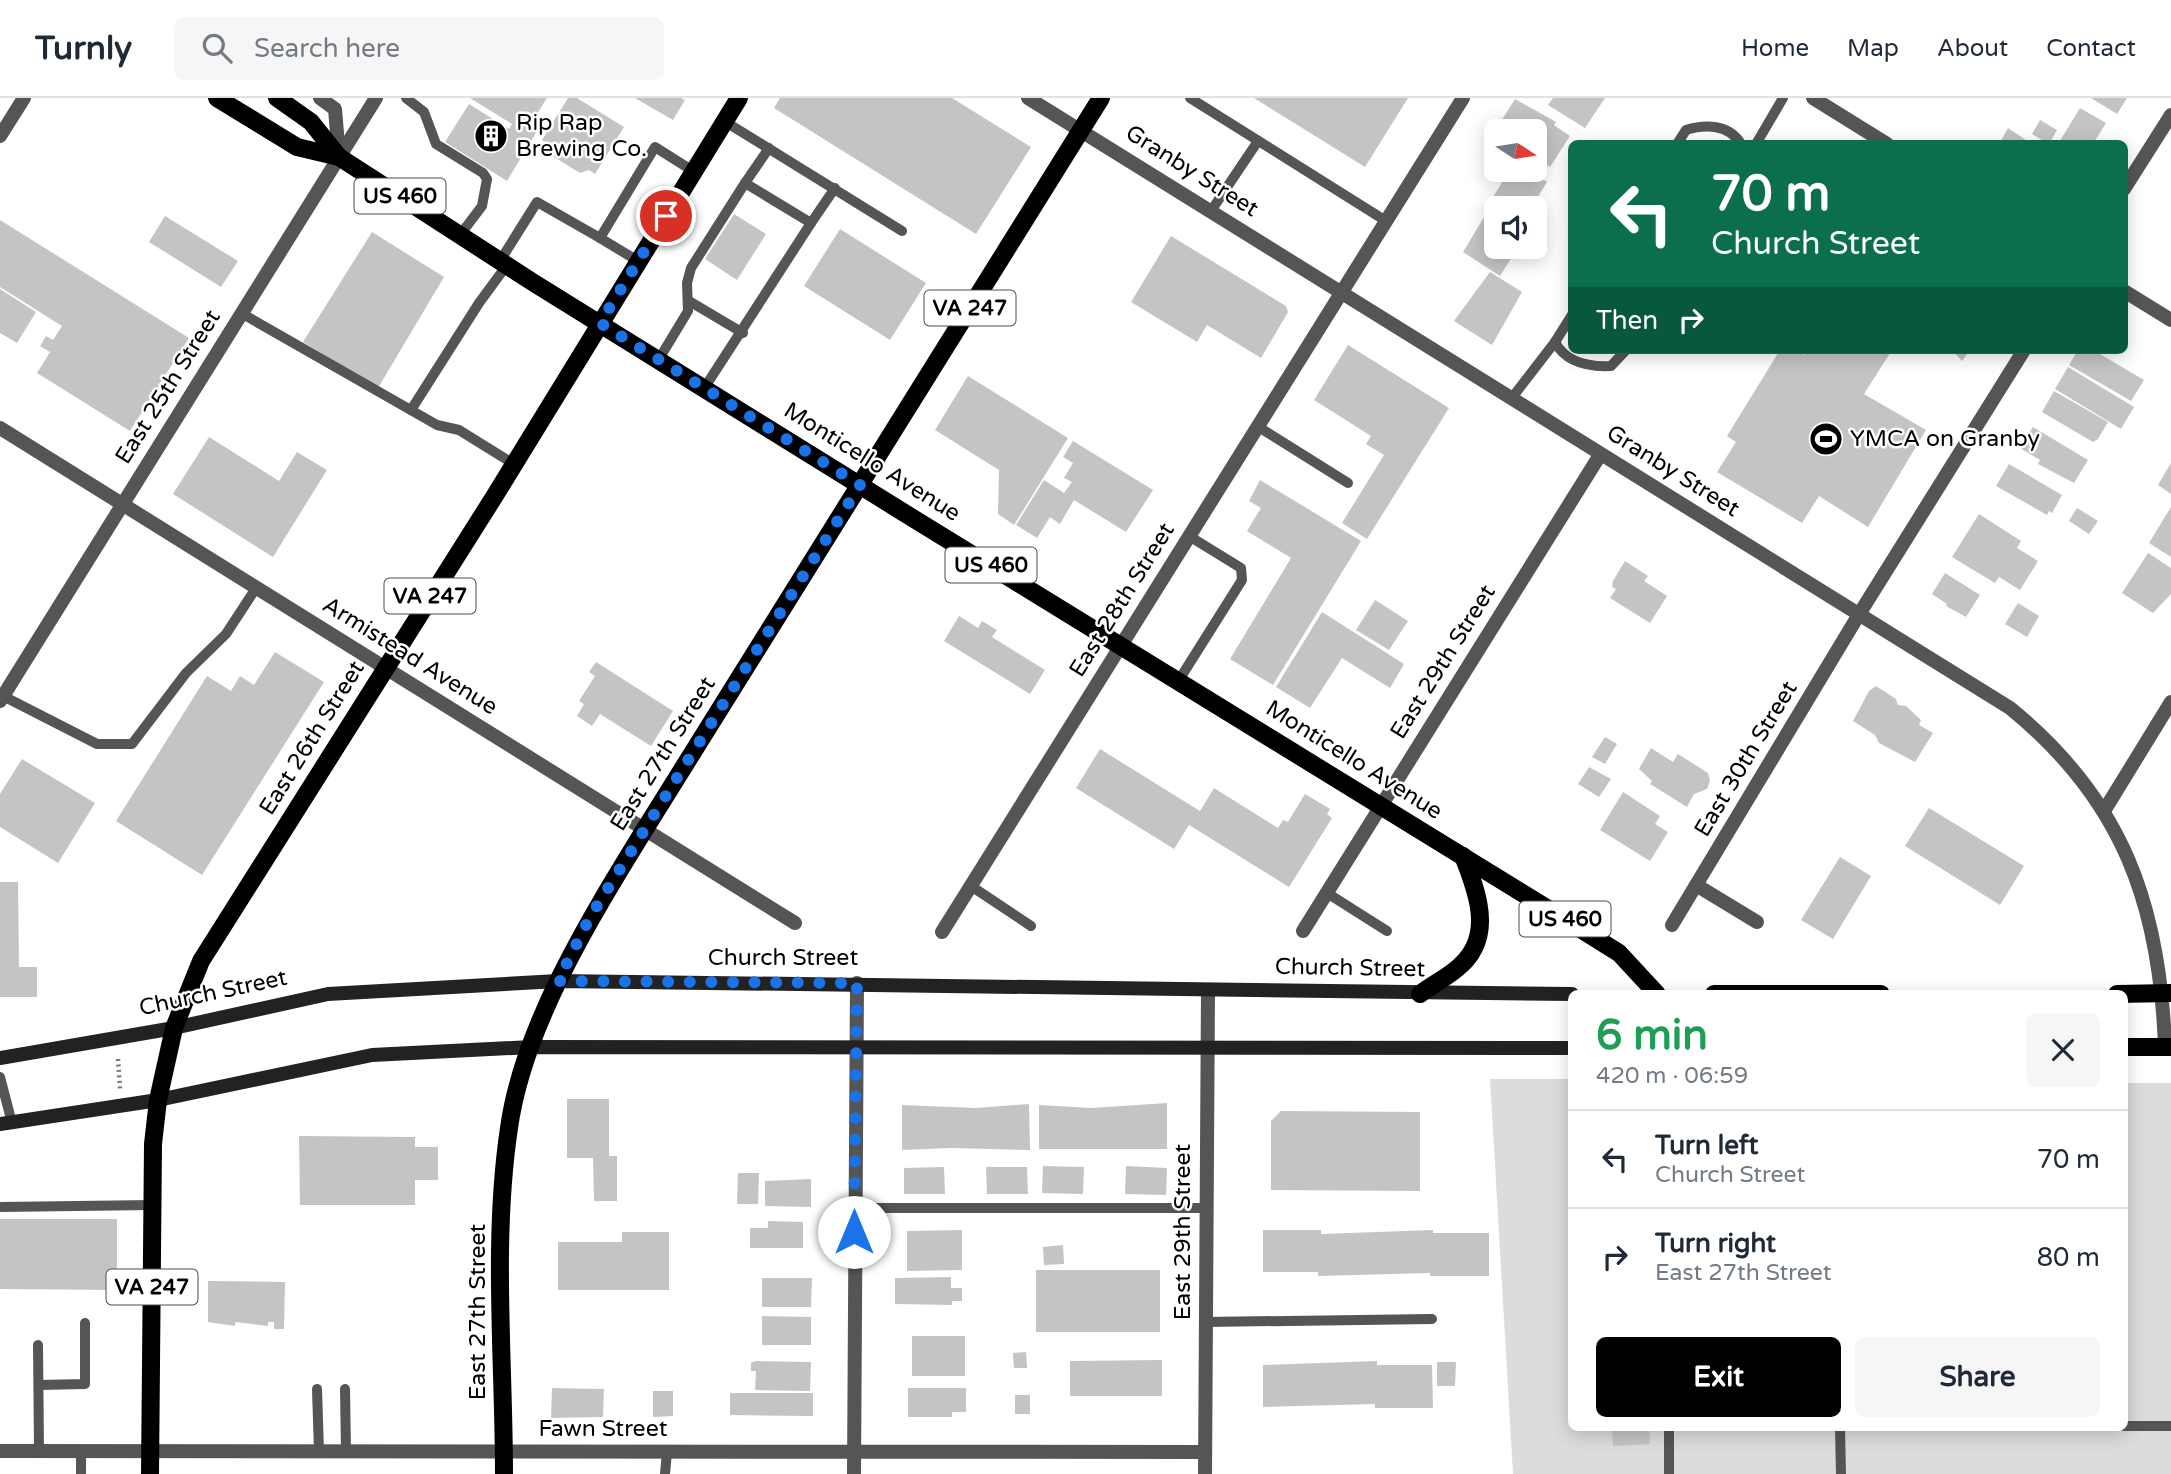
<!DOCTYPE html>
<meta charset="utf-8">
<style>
:root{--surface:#fff;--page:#f6f6f7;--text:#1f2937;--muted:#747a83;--line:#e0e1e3;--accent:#000}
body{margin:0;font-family:"Varela Round",sans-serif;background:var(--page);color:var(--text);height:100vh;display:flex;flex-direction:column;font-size:26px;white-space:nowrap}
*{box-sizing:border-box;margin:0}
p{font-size:23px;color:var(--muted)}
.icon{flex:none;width:38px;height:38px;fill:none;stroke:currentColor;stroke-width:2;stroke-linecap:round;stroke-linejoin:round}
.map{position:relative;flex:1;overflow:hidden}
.panel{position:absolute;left:1568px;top:892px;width:560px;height:441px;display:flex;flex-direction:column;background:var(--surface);border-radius:10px;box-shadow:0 4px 18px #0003}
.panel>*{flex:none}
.banner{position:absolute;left:1568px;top:42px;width:560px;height:214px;border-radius:10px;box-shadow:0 4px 18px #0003;background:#0b6e4f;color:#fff;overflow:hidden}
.needle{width:46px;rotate:102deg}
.controls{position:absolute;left:1484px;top:21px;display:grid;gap:14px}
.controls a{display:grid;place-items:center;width:63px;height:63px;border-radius:10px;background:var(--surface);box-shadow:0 4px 18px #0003;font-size:35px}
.pin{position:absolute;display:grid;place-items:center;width:60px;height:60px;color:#fff;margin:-30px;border:4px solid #fff;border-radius:50%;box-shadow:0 2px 7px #0007}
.me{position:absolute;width:77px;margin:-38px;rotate:0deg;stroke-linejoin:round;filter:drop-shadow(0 0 5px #0008)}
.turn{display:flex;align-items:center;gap:24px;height:147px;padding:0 28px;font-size:32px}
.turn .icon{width:91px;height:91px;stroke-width:2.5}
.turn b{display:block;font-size:49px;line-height:60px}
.then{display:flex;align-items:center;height:66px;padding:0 28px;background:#0003;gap:14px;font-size:26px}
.round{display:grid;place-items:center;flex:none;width:74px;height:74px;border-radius:10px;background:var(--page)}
.head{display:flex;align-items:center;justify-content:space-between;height:119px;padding:0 28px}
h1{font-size:42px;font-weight:700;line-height:52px;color:#1e9e55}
.primary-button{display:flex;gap:14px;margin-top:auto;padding:14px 28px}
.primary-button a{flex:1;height:80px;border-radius:10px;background:var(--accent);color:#fff;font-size:28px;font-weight:700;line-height:80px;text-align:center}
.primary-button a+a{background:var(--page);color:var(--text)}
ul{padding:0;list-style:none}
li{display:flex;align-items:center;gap:21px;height:98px;padding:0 28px;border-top:2px solid var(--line)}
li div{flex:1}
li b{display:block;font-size:26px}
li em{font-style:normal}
header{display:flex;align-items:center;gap:42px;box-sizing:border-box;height:98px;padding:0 35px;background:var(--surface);border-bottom:2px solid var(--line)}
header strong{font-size:33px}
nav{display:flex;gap:38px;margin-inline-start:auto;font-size:24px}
.search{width:490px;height:63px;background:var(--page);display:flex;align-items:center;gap:18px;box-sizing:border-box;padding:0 24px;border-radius:10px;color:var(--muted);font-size:26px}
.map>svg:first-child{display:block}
.green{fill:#dcdcdc}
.building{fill:#c4c4c4}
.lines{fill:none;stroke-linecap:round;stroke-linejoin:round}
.path{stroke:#777;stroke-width:4.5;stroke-dasharray:2 3.5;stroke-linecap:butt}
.service{stroke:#555;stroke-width:10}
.minor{stroke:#555;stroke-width:14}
.tertiary{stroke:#555;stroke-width:14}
.secondary{stroke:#222;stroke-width:14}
.primary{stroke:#000;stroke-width:18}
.route{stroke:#1a73e8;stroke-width:12;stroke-dasharray:0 21.6}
.labels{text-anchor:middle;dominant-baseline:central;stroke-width:5;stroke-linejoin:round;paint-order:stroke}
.shield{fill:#fff;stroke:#4c4c4c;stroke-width:2}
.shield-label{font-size:21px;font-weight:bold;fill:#000}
.poi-label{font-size:23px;fill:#000;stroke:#fff;text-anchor:start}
.street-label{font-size:23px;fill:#000;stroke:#fff}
</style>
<header>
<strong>Turnly</strong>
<div class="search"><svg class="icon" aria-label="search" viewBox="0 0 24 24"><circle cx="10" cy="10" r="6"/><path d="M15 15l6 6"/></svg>Search here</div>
<nav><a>Home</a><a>Map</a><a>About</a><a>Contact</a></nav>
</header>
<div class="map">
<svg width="2171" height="1376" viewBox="0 0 2171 1376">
<rect width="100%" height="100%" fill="#fff"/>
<!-- green -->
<polygon class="green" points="1490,981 1571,981 1572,1330 2124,1330 2125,985 2171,985 2171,1376 1513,1376"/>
<!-- building -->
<g class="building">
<polygon points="470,0 547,0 531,25 539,30 507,83 445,44 469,6 509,31 512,26"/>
<polygon points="568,0 577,0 624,29 595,76 589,72 580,75 549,56 547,46 542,42"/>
<polygon points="635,0 681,0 685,2 673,22"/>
<polygon points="780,0 952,0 1031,49 976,136 774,10"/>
<polygon points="1254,0 1408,0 1365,69"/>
<polygon points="1553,0 1605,0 1585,30 1548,7"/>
<polygon points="2091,0 2127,0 2117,16"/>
<polygon points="1515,1 1556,24 1554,27 1570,38 1550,69 1535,58 1535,33 1496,33 1496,38 1493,36"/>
<polygon points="2080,10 2106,25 2093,46 2058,46"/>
<polygon points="2040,22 2057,32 2049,46 2032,36"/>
<polygon points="2008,30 2032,46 1999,46"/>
<polygon points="1510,72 1528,72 1547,84 1531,110 1505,110 1491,102"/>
<polygon points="1489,111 1496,115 1496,149 1518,149 1500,178 1463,154"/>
<polygon points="734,116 766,136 737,182 705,161"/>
<polygon points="165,118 238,163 221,189 149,144"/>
<polygon points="0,122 189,240 130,333 37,275 50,254 40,248 46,238 53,242 62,228 0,189"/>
<polygon points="840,131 926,185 890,242 804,188"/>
<polygon points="372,134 444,179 378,290 303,244"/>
<polygon points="1171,138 1286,208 1288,214 1261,260 1207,227 1197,244 1131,204"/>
<polygon points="1490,174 1522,194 1492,247 1454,223"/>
<polygon points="0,191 36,214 17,245 0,235"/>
<polygon points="1348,247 1449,310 1367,441 1342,425 1384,357 1366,346 1371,338 1314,302"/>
<polygon points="1780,252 1796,252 1805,257 1808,252 1892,252 1864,296 1926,332 1868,429 1819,398 1802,425 1717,374 1736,344 1727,338"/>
<polygon points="1952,252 1970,252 1962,263"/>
<polygon points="2078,252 2093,252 2144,282 2131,303 2069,267"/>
<polygon points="2068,269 2134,309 2121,331 2055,291"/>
<polygon points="968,278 1068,340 1014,427 998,416 999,372 935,332"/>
<polygon points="2054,293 2108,324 2098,341 2093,344 2042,314"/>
<polygon points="2033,329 2088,362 2074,385 2038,366 2040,362 2020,350"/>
<polygon points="209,339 279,383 297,354 327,372 273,459 173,396"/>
<polygon points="1073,343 1153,392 1126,434 1074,402 1060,426 1050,419 1037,440 1016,427 1044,382 1064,395 1072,384 1064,380 1073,365 1063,359"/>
<polygon points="2171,365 2171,396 2158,387"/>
<polygon points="2009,366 2062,397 2052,415 2049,413 2047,417 1996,388"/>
<polygon points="1260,382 1361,443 1273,587 1230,561 1291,460 1247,433 1261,410 1249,403"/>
<polygon points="2171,409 2171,459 2149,445"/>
<polygon points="2077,410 2098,423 2089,436 2069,423"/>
<polygon points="1979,416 2021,443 2017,450 2038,463 2020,492 1999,479 1995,485 1952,459"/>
<polygon points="2148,455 2171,470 2171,496 2153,515 2122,495"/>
<polygon points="1625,463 1648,478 1644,483 1667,498 1650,525 1610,500 1616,491 1612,489 1613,483"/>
<polygon points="1945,475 1980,497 1966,519 1946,508 1947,506 1932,496"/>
<polygon points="1375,502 1408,523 1389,552 1356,532"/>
<polygon points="2018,505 2039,518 2027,539 2005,526"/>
<polygon points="1322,514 1404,566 1390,590 1342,560 1310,610 1276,589"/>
<polygon points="959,518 978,530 982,523 997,532 992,539 1045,572 1030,596 944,543"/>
<polygon points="275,554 324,584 202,777 116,723 207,578 231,593 240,578 254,587"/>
<polygon points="596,564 673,613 651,648 600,616 592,628 577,618 584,606 579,603 595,578 589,574"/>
<polygon points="1876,588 1896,601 1898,607 1906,608 1921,622 1919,627 1933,635 1915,664 1879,645 1875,637 1853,623 1869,593"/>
<polygon points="1605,639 1617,646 1605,666 1592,659"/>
<polygon points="1651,650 1673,664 1678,656 1708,675 1710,683 1707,691 1694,696 1687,709 1650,686 1652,683 1639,671"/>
<polygon points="1100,651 1200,713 1214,690 1278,730 1283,722 1288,724 1305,696 1330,711 1327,716 1332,720 1289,789 1189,727 1174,751 1076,690"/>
<polygon points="22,661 95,705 58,765 0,729 0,696"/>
<polygon points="1589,669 1611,681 1599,699 1578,686"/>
<polygon points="1623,694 1660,718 1655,726 1668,734 1650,763 1600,732"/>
<polygon points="1929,710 2024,768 2000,807 1905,748"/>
<polygon points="1840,759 1871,778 1833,841 1801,822"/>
<polygon points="0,784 18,784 19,869 37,869 37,899 0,899"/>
<polygon points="567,1001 609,1001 609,1058 617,1058 617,1103 594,1103 593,1060 567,1060"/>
<polygon points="1167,1005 1167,1051 1039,1051 1039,1007 1092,1010"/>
<polygon points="1029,1006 1030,1052 952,1050 902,1052 902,1007 976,1010"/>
<polygon points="1281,1013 1420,1014 1420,1093 1271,1092 1271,1023"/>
<polygon points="299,1038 415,1039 415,1049 438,1049 438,1082 415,1082 415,1107 300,1107"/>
<polygon points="1043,1068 1084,1069 1083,1096 1042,1095"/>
<polygon points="1126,1068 1167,1070 1166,1097 1125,1096"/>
<polygon points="944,1069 945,1096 904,1096 904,1070"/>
<polygon points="986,1069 1027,1069 1028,1096 987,1096"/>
<polygon points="738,1075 759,1075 758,1106 737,1106"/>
<polygon points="811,1081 811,1109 765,1108 765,1083"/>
<polygon points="0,1121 117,1121 117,1192 0,1191"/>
<polygon points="768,1123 803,1124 803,1150 750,1150 750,1130 768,1130"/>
<polygon points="962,1132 962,1172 907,1173 907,1133"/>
<polygon points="1263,1132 1321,1132 1321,1136 1433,1132 1433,1135 1489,1135 1489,1178 1430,1178 1430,1175 1318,1178 1318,1174 1263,1174"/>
<polygon points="622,1134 669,1134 669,1192 558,1192 558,1144 622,1144"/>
<polygon points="1063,1147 1064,1166 1044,1167 1043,1149"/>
<rect x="1036" y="1172" width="124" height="62"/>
<polygon points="951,1179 951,1190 962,1190 962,1203 952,1203 952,1207 895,1206 895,1180"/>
<polygon points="762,1180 812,1180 811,1209 762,1209"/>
<polygon points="208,1183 285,1184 284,1231 274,1231 274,1224 268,1224 268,1228 235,1224 235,1228 208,1224"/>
<polygon points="762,1218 811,1219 811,1247 762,1247"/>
<rect x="912" y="1238" width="53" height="40"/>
<polygon points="1026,1254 1027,1270 1014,1270 1013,1255"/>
<polygon points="1162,1262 1162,1298 1070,1298 1070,1263"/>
<polygon points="755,1263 811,1264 810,1293 755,1292 756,1273 751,1273 751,1265"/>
<polygon points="1377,1263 1377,1267 1432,1267 1433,1310 1375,1310 1375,1306 1263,1309 1263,1267"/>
<polygon points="1437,1264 1456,1264 1455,1288 1437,1288"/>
<polygon points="552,1290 604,1291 603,1319 551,1320"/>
<polygon points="908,1290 966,1290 966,1314 952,1314 952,1319 908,1319"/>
<polygon points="653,1293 673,1293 673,1318 653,1319"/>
<polygon points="730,1295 813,1295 813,1318 730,1317"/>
<rect x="1015" y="1297" width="15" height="19"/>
<polygon points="1612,1330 1649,1330 1650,1346 1613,1348"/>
</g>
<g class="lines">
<!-- path -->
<polyline class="path" points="118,961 120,991"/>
<!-- service -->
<g class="service">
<polyline points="406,0 424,14 436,46 483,75 487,81 482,108 460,137"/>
<polyline points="1190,0 1386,123"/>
<polyline points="724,23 902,133"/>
<path d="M 1677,46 L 1686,32 C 1705,26 1729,26 1741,46"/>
<polyline points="1756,46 1783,0"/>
<polyline points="745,85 769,50"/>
<polyline points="1211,113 1258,43"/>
<polyline points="811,125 835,90"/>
<polyline points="600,140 638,163"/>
<polyline points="500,163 537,104 600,140 655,49 693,73"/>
<polyline points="689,203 743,235"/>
<polyline points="241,215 437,327 459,332 514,366"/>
<polyline points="1555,244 1572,217"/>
<polyline points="659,261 688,213 687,185 691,170 745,85 811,125 705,289"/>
<path d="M 1511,301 L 1555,244 C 1566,265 1590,269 1611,268 L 1626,252"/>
<polyline points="411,312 479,205 507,167"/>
<polyline points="1257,328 1348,385"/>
<polyline points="1179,582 1242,482 1241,470 1189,438"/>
<polyline points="3,598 97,646 132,646 186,575 226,536 256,490"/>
<polyline points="971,788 1031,828"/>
<polyline points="1327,795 1387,833"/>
<polyline points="0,979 12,1025"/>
<polyline points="0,1109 153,1107"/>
<polyline points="854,1110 1206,1110"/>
<polyline points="1205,1224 1432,1221"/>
<polyline points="38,1247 39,1353"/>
<polyline points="39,1287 85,1286 85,1225"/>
<polyline points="317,1291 319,1354"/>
<polyline points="345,1291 346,1354"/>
<polyline points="2124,1328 2171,1328"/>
<polyline points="1669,1330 1669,1376"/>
<polyline points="1840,1330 1841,1376"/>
<polyline points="81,1353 81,1376"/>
<polyline points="665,1376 667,1354"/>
</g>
<!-- minor -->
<g class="minor">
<polyline points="320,0 335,11 339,59"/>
<polyline points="1813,0 1887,46"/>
<polyline points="0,38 24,0"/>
<polyline points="2124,91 2171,17"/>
<polyline points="2124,193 2171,222"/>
<polyline points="0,330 795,825"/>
<polyline points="0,603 376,0"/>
<polyline points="2104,713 2171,604"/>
<polyline points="1696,787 1757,824"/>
<polyline points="1672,827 1858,518 2024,252"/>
<polyline points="1303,833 1600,357"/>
<polyline points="942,834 1463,0"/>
<polyline points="0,1353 1205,1354"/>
<polyline points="854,1376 857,885"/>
<polyline points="1205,1376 1208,893"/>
</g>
<!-- tertiary -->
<path class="tertiary" d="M 1028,0 L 2010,610 C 2123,702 2160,807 2165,949"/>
<!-- secondary -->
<g class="secondary">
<polyline points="0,960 174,930 328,896 558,883 1572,896"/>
<polyline points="0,1026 158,1002 372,957 532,949 1572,950"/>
</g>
<!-- primary -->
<g class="primary">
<polyline points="217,0 297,49 339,59 534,185 898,411 1579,830 1619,855 1657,896"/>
<polyline points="277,0 311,24 339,59"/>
<path d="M 1420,896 C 1433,886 1450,878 1461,867 C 1494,837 1477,793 1463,758"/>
<polyline points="1714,896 1881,896"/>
<polyline points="2117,896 2171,895"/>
<polyline points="2124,949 2171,949"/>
<polyline points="150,1376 153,1046 158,1002 174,930 201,863 494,399 739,0"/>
<path d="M 504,1376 C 504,1262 492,1144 509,1030 C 523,928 592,817 645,731 L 1101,0"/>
</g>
</g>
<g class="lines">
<!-- route -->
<polyline class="route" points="666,118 600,225 860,387 590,819 558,883 857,885 854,1134"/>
</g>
<!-- icons -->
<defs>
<symbol id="building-disc" viewBox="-11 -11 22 22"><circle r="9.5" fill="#000" stroke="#fff"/><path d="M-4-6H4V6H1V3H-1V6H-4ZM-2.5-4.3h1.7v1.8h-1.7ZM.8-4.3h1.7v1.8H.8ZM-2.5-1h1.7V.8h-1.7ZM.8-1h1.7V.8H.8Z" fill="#fff"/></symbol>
<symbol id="stadium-disc" viewBox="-11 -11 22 22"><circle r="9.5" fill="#000" stroke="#fff"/><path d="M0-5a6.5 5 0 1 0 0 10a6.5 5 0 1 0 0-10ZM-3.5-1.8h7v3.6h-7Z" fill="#fff"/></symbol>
</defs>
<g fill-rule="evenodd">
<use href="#building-disc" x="472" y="19" width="38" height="38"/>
<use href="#stadium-disc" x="1807" y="322" width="38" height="38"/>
</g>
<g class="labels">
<!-- shield labels -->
<g class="shield">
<rect x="354.5" y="80.5" width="91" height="35" rx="5"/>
<rect x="924.5" y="192.5" width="91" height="35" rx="5"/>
<rect x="945.5" y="449.5" width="91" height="35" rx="5"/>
<rect x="384.5" y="480.5" width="91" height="35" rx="5"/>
<rect x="1519.5" y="803.5" width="91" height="35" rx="5"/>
<rect x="106.5" y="1171.5" width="91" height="35" rx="5"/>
</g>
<g class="shield-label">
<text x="400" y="98">US 460</text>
<text x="970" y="210">VA 247</text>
<text x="991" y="467">US 460</text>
<text x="430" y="498">VA 247</text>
<text x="1565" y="821">US 460</text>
<text x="152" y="1189">VA 247</text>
</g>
<!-- poi labels -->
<g class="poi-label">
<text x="516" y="25">Rip Rap<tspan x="516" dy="26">Brewing Co.</tspan></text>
<text x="1850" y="341">YMCA on Granby</text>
</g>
<!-- street labels -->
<g class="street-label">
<text transform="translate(1192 73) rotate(32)">Granby Street</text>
<text transform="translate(168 289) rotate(-58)">East 25th Street</text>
<text transform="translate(872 364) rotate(32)">Monticello Avenue</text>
<text transform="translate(1673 373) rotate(32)">Granby Street</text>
<text transform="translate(1122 502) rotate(-58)">East 28th Street</text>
<text transform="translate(410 558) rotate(32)">Armistead Avenue</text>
<text transform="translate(1443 564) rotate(-58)">East 29th Street</text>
<text transform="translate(312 640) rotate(-58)">East 26th Street</text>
<text transform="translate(663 656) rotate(-58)">East 27th Street</text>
<text transform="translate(1746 661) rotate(-59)">East 30th Street</text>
<text transform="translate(1354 662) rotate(32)">Monticello Avenue</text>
<text x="783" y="860">Church Street</text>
<text transform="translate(1350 870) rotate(1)">Church Street</text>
<text transform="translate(213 895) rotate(-12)">Church Street</text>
<text transform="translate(1183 1134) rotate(-90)">East 29th Street</text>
<text transform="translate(478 1214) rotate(-90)">East 27th Street</text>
<text x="603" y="1331">Fawn Street</text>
</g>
</g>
</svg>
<div class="controls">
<a><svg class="needle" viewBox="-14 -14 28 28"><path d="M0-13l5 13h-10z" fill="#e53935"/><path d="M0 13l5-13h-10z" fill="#747a83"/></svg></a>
<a><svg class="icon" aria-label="sound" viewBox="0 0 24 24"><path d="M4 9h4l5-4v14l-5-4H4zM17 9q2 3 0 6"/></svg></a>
</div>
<div class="pin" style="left:666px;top:118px;background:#d93025"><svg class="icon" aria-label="arrive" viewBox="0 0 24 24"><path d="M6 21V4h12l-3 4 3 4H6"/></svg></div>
<svg class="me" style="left:854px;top:1134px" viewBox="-20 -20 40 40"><circle r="19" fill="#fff"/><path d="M0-13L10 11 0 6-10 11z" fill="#1a73e8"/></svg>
<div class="banner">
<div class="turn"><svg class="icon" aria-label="left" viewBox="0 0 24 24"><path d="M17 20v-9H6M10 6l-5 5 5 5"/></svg><div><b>70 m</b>Church Street</div></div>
<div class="then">Then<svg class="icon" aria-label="right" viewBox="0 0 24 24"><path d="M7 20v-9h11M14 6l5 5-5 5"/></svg></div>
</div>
<section class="panel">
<div class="head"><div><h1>6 min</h1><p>420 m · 06:59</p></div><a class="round"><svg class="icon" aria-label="close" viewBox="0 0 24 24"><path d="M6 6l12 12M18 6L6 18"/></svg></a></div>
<ul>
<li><svg class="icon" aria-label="left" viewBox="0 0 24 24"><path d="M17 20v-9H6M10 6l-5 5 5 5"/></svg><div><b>Turn left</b><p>Church Street</p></div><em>70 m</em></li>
<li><svg class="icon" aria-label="right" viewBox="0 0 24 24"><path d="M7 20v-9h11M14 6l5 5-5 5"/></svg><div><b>Turn right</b><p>East 27th Street</p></div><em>80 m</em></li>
</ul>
<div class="primary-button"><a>Exit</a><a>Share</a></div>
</section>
</div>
